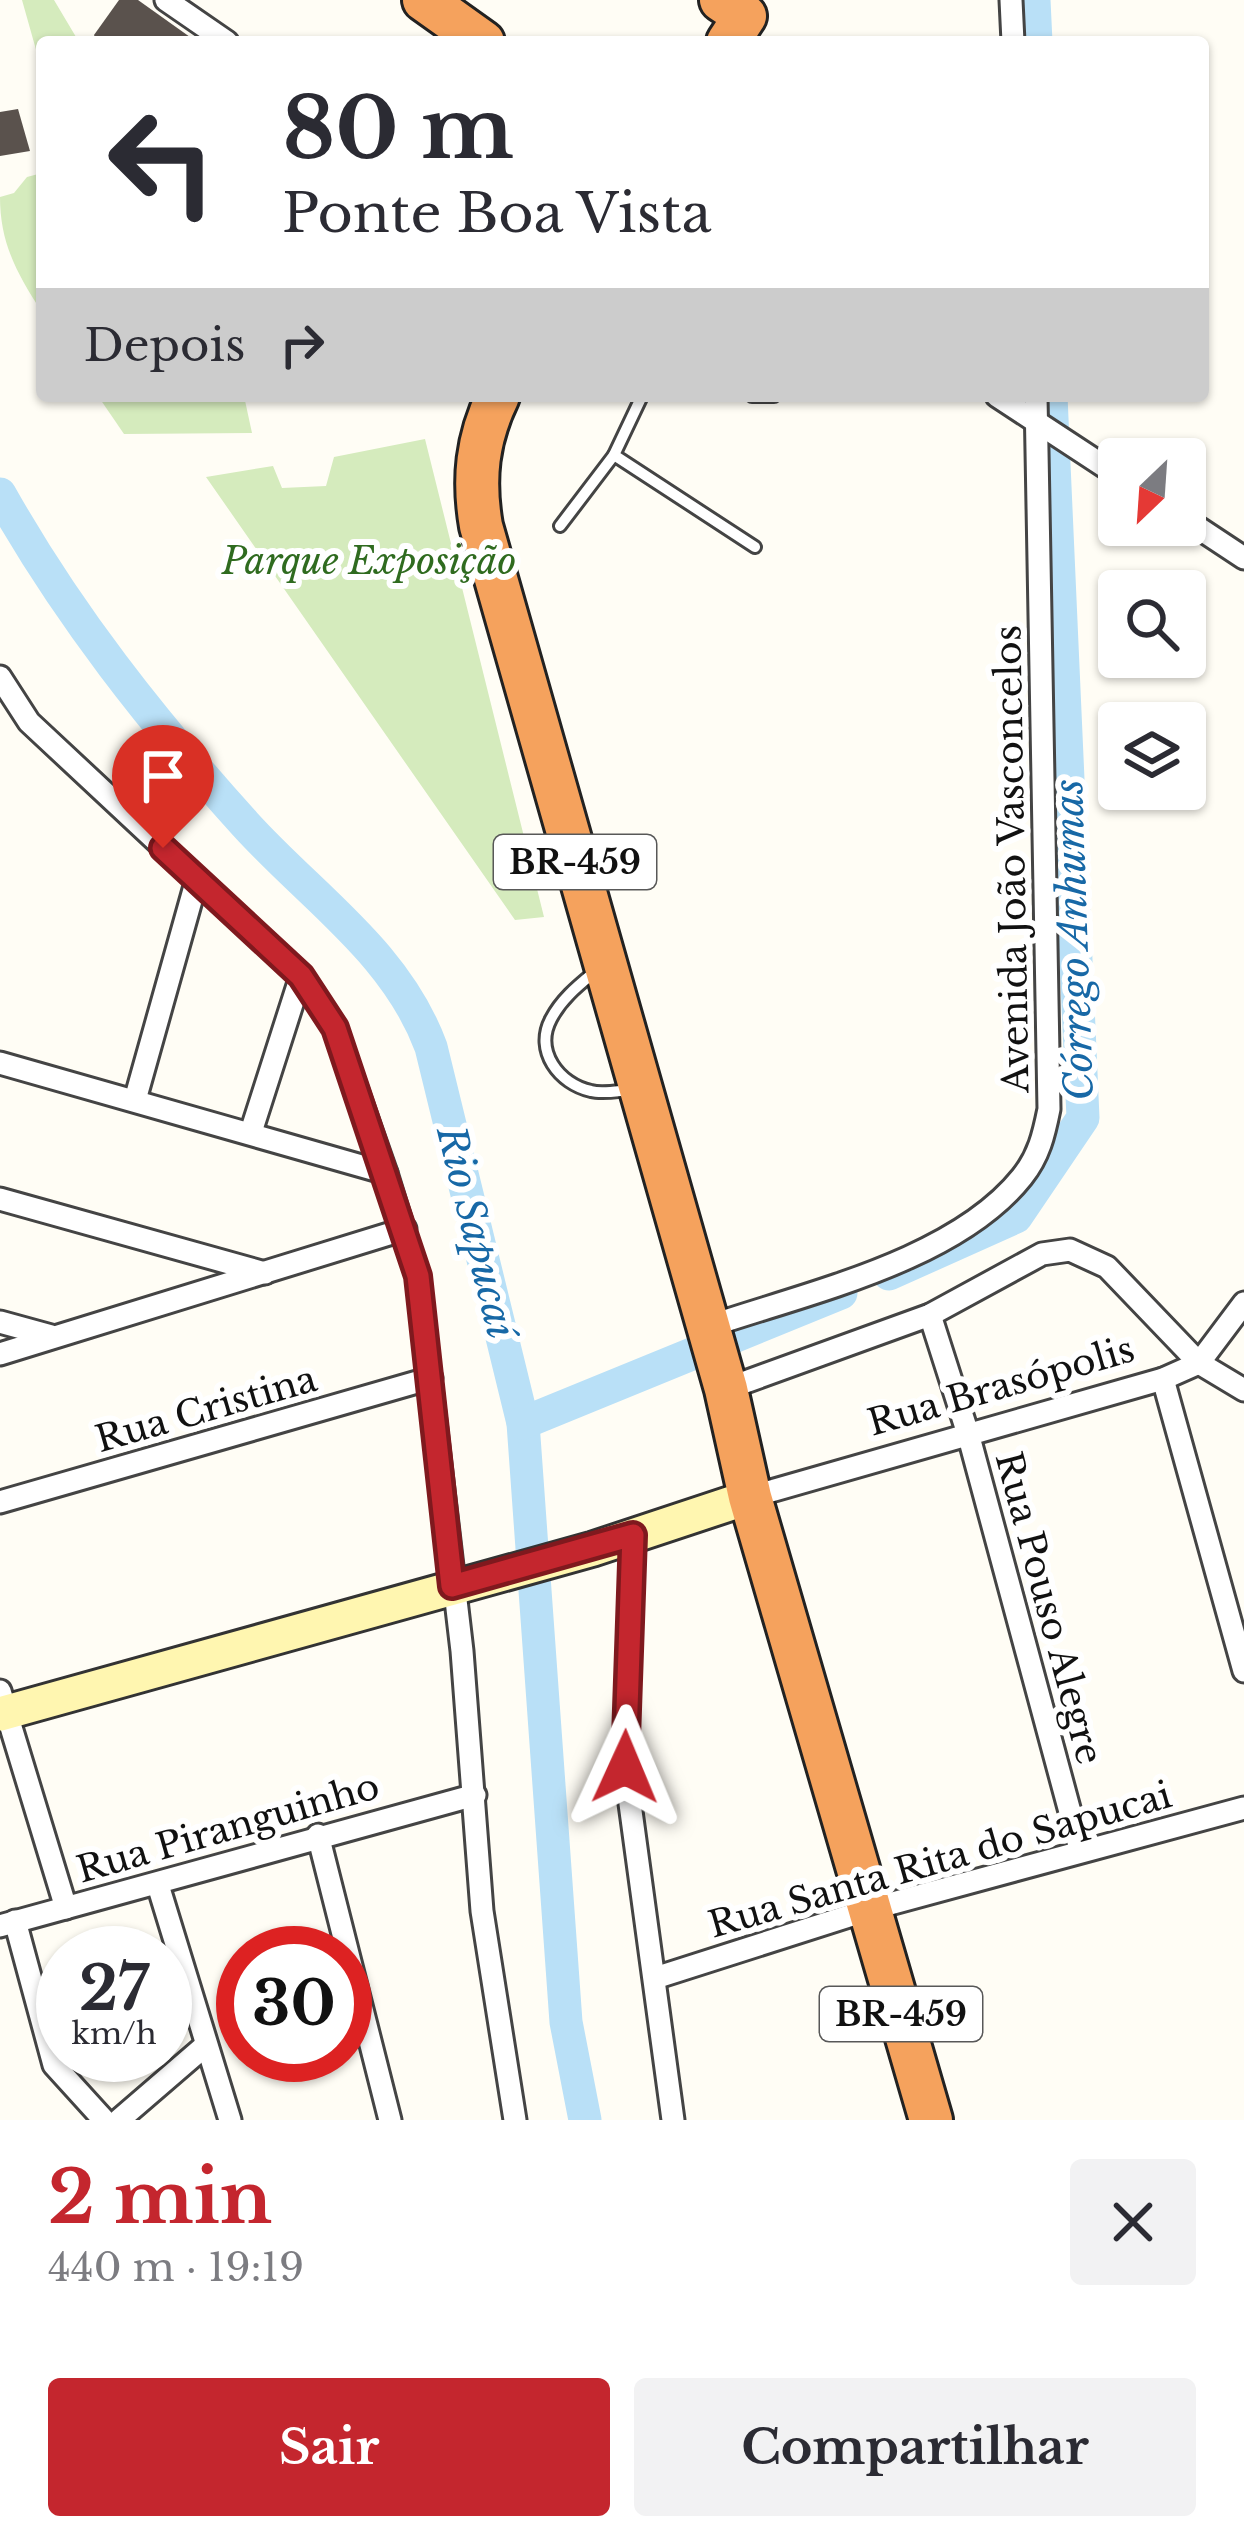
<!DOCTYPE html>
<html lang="pt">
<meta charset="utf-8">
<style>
:root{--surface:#fff;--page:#f2f2f3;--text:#2b2b33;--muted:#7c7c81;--accent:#c4262e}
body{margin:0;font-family:"Libre Baskerville",serif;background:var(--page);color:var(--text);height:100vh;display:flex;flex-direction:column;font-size:45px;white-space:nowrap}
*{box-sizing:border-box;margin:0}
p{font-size:39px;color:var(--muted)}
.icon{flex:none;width:66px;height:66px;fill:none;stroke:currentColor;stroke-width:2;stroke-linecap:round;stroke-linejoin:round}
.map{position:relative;height:2120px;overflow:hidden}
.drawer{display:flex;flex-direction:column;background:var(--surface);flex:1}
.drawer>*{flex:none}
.banner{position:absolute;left:36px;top:36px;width:1173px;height:366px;border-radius:12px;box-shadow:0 3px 9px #0004;background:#fff;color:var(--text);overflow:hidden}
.needle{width:78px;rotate:205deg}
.buttons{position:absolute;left:1098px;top:438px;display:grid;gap:24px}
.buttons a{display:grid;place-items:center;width:108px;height:108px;border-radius:12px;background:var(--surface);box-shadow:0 3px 9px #0004;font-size:60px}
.speed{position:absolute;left:36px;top:1926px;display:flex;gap:24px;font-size:60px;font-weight:700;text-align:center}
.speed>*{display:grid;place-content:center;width:156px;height:156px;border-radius:50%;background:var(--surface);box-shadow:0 3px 9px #0004;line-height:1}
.speed small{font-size:30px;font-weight:400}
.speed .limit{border:18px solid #d22;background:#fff;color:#111}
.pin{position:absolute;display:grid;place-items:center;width:102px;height:102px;color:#fff;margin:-123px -51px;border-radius:50% 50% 50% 0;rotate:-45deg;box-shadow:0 0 12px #0007}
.pin .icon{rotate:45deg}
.me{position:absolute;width:132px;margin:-66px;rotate:1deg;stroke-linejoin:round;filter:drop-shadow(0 0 9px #0008)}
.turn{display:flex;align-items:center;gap:42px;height:252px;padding:0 48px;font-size:54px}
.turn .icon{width:156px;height:156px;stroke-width:2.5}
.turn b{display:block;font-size:84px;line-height:102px}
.then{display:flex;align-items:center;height:114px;padding:0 48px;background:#0003;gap:24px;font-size:45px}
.round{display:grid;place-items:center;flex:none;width:126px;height:126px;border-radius:12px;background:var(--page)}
.headline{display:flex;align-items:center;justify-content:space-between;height:204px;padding:0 48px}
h1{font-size:72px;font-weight:700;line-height:90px;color:var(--accent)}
.primary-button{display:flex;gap:24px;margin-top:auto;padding:24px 48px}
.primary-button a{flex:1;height:138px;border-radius:12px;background:var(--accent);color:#fff;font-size:48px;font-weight:700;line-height:138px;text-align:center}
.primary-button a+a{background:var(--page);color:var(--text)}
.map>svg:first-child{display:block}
.green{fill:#d5ebbd}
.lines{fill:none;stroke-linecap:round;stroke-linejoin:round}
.river{stroke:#b9e0f7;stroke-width:33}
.building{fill:#5a524d}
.lane-casing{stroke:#444;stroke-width:16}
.street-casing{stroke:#444;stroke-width:27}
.secondary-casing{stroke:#333;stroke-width:39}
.highway-casing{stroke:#222;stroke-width:48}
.lane{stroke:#fff;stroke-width:10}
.street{stroke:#fff;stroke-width:21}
.secondary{stroke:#fff6b0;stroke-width:33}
.highway{stroke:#f5a25d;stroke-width:42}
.route-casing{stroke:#7f191e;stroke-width:30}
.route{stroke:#c4262e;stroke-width:21}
.labels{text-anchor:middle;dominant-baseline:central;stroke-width:12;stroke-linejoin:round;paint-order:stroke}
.shield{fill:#fff;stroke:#585858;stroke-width:3}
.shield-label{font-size:33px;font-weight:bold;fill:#111}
.park-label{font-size:36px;font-style:italic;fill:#2f6b1f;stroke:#fff}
.street-label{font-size:36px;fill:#111;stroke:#fff}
.water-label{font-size:39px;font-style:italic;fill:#1768a6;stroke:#fff}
</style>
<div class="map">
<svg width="1244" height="2120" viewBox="0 0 1244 2120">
<rect width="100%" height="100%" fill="#fffdf5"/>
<!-- green -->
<g class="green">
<polygon points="22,0 54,0 79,42 42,42 42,71"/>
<path d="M 42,173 L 42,312 C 17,274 0,243 0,197 L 14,193 L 27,177 Z"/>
<polygon points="98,396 244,396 252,433 124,434"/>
<polygon points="425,439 544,917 515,920 206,477 273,466 282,488 326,486 334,457"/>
</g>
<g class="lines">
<!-- river -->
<g class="river">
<polyline points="1034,0 1036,42"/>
<path d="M 0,494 C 68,615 152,721 245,824 C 311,897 396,952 431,1047 L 523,1423 L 566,2022 L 585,2120"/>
<polyline points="889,1274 1016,1217 1083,1118 1051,396"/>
<polyline points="523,1423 841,1293"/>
</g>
</g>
<!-- building -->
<g class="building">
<polygon points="119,0 138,0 197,42 97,42 94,35"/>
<polygon points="18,109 30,151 0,156 0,112"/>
</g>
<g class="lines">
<defs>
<g id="lane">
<polyline points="642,396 614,455 755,547"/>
<polyline points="752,396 774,396"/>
<polyline points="560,526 614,455"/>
<path d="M 597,970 C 579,985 562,998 551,1019 C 534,1051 559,1084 591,1091 C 602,1094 617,1091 629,1090"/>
</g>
<g id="street">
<polyline points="166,0 227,42"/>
<polyline points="1011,0 1013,42"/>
<polyline points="997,396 1119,476"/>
<polyline points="1185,519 1244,558"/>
<polyline points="0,677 29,722 301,976 335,1028 386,1173 418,1277 462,1651 482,1911 515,2120"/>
<polyline points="0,1063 386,1173"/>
<polyline points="135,1100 197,879"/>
<polyline points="251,1132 301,976"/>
<polyline points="0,1199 265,1273"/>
<polyline points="930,1315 969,1437 1080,1849"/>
<polyline points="0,1322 51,1336"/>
<path d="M 707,1327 C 806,1293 955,1261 1022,1177 C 1039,1156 1044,1134 1049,1109 L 1036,396"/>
<polyline points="0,1354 405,1229"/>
<polyline points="1163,1379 1244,1671"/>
<polyline points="726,1389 930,1315 1042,1254 1070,1250 1107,1267 1199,1363 1244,1390"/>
<polyline points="750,1497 1163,1379 1199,1363 1244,1303"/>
<polyline points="0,1502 431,1378"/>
<polyline points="633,1535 625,1767 673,2120"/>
<polyline points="0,1691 66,1908"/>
<polyline points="318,1835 390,2120"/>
<polyline points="158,1885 230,2120"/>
<polyline points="15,1921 54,2065 104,2120"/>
<polyline points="0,1926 475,1795"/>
<polyline points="655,1978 871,1909 1244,1808"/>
<polyline points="119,2120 206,2045"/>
</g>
<polyline id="secondary" points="0,1714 593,1549 750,1497"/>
<g id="highway">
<polyline points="424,0 483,42"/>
<polyline points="721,0 745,16 728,42"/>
<path d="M 498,396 C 477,439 473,479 481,526 L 726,1389 L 750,1497 L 931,2120"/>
</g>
</defs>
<!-- lane casing -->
<use href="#lane" class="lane-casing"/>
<!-- street casing -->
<use href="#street" class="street-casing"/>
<!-- secondary casing -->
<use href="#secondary" class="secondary-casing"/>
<!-- highway casing -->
<use href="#highway" class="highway-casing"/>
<!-- lane -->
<use href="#lane" class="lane"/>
<!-- street -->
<use href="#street" class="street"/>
<!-- secondary -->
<use href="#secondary" class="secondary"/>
<!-- highway -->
<use href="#highway" class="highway"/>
</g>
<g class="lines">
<defs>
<polyline id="route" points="163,848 301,976 335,1028 418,1276 452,1586 633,1535 625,1767"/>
</defs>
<!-- route casing -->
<use href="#route" class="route-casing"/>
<!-- route -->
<use href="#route" class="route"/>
</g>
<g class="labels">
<!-- shield labels -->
<g class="shield">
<rect x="494" y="835" width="162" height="54" rx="9"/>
<rect x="820" y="1987" width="162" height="54" rx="9"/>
</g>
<g class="shield-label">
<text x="575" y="862">BR-459</text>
<text x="901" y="2014">BR-459</text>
</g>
<!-- park labels -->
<g class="park-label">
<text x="369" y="561">Parque Exposição</text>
</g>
<!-- street labels -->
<g class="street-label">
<text transform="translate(1012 859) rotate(-91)">Avenida João Vasconcelos</text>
<text transform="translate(1001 1386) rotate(-16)">Rua Brasópolis</text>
<text transform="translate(206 1409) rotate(-16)">Rua Cristina</text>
<text transform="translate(1049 1608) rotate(75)">Rua Pouso Alegre</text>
<text transform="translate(228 1828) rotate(-16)">Rua Piranguinho</text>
<text transform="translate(940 1860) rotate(-16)">Rua Santa Rita do Sapucai</text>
</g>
<!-- water labels -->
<g class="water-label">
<text transform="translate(1074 940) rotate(-92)">Córrego Anhumas</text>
<text transform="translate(476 1232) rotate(76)">Rio Sapucaí</text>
</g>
</g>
</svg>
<div class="buttons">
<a><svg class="needle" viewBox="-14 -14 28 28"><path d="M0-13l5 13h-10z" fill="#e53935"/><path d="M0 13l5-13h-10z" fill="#7c7c81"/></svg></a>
<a><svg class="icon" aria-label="search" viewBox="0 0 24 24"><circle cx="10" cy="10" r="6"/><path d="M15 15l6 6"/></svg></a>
<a><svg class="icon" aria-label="layers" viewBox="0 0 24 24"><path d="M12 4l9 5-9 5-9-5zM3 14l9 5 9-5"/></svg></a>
</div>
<div class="speed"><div>27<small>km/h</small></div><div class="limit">30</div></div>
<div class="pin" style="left:163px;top:848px;background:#d93025"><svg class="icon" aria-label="arrive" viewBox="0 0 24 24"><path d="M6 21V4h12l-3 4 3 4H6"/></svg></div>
<svg class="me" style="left:625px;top:1767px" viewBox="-20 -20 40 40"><path d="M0-17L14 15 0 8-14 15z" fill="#c4262e" stroke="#fff" stroke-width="4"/></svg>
<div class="banner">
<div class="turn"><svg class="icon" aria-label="left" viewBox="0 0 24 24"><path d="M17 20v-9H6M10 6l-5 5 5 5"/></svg><div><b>80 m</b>Ponte Boa Vista</div></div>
<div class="then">Depois<svg class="icon" aria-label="right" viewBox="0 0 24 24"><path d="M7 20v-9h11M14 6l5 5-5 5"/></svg></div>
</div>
</div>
<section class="drawer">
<div class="headline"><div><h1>2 min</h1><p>440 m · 19:19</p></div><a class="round"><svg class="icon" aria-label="close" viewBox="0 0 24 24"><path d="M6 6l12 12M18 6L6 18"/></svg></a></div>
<div class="primary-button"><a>Sair</a><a>Compartilhar</a></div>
</section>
